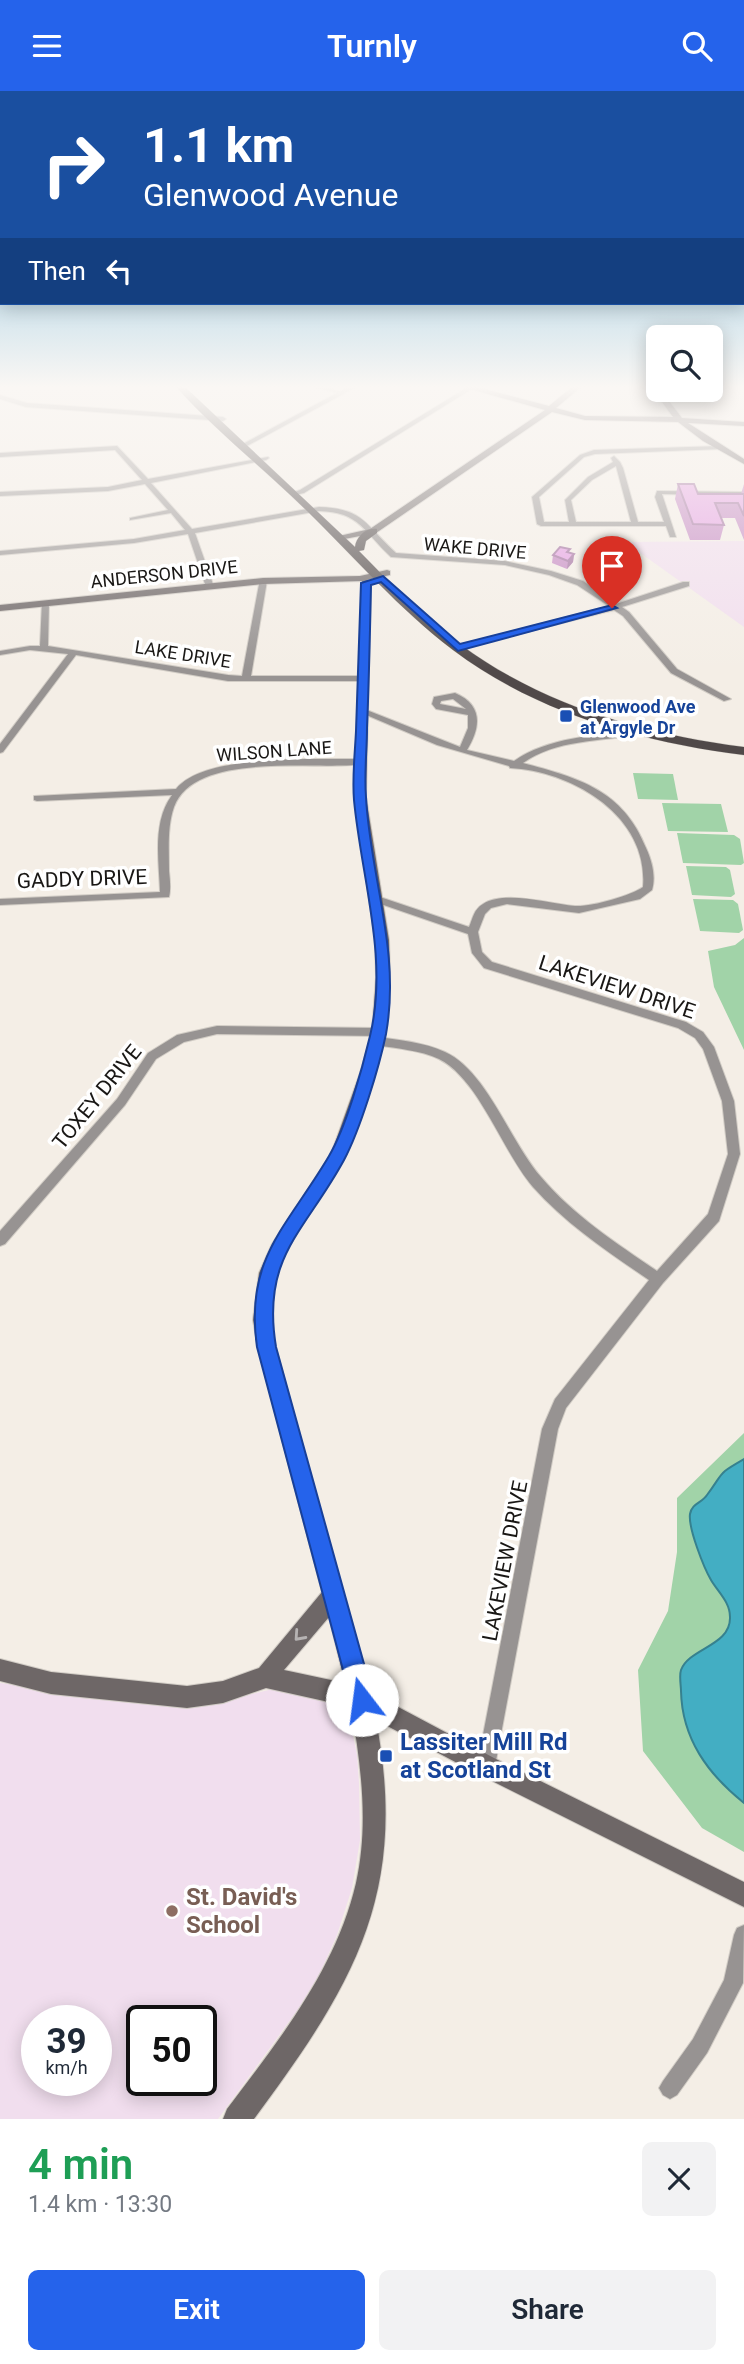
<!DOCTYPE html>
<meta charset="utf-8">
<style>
:root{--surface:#fff;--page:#f2f2f3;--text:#1f2937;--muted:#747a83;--accent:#2563eb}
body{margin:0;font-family:Roboto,sans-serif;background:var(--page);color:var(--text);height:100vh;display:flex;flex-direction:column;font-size:26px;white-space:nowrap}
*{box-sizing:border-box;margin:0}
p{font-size:23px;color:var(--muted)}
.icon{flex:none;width:38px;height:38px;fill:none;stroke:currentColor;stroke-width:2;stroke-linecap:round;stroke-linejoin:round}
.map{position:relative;height:2028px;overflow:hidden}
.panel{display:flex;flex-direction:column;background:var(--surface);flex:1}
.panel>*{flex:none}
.guide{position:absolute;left:0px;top:0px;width:746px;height:214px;box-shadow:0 4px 18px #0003;background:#1a4fa0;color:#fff;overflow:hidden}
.buttons{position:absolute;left:646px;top:234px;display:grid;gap:14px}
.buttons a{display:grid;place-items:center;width:77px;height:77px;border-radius:10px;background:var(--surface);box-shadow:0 4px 18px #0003;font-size:35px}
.speed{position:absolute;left:21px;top:1914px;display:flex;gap:14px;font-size:35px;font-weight:700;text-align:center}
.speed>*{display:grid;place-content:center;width:91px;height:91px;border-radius:50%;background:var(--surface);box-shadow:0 4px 18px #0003;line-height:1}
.speed small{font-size:18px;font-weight:400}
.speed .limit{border:4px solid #111;border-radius:10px;background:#fff;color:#111}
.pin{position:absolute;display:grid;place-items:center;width:60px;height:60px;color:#fff;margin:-72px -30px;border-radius:50% 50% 50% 0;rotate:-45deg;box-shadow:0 0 7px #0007}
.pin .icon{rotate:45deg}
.me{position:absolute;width:77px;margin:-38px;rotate:345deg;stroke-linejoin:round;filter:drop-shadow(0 0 5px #0008)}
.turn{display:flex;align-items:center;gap:24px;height:147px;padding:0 28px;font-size:32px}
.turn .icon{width:91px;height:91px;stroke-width:2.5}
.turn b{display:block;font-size:49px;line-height:60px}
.then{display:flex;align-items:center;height:66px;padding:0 28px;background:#0003;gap:14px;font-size:26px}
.round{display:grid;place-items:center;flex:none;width:74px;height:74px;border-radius:10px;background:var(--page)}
.headline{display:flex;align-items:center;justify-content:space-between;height:119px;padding:0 28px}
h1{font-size:42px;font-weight:600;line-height:52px;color:#1e9e55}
.primary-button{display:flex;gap:14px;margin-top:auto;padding:14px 28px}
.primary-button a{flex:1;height:80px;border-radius:10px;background:var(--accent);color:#fff;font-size:28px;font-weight:600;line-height:80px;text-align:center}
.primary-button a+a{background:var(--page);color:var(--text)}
header{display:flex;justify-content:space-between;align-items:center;height:91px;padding:0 28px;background:var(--accent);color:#fff;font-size:32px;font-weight:600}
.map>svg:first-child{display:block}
.education{fill:#f1deee;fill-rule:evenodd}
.green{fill:#a1d3a8}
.water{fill:#43aec3;stroke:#36818f;stroke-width:2}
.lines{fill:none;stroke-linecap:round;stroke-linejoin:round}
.street-casing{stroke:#d1ccc5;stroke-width:2}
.secondary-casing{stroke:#d1ccc5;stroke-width:2}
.primary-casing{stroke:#d1ccc5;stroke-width:1}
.street{fill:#979392;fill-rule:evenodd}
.secondary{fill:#6e6767;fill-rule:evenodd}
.primary{fill:#504949;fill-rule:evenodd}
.wall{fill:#c486c2}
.shaded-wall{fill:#a06d9e}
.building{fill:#e49ce2;stroke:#a06d9e;stroke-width:2}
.oneway{stroke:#b6b3b3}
.route{fill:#2563eb;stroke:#184099;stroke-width:2}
.transit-dot{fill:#1a4fb4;stroke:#fff;stroke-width:2.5}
.education-dot{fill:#8d6e63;stroke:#fff;stroke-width:2.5}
.labels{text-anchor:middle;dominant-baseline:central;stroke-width:7;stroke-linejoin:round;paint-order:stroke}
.far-street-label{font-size:18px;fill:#191715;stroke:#fff}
.far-transit-label{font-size:18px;font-weight:bold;fill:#164399;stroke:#fff;text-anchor:start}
.street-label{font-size:21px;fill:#191715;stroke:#fff}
.near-transit-label{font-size:24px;font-weight:bold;fill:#164399;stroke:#fff;text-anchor:start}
.near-education-label{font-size:24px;font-weight:bold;fill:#785e54;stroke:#fff;text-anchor:start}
</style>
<header><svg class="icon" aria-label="menu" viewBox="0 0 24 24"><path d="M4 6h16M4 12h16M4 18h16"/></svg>Turnly<svg class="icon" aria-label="search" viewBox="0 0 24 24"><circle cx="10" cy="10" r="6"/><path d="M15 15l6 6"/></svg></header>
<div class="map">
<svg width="744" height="2028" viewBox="0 0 744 2028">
<rect width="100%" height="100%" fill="#f4eee6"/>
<!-- education -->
<g class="education">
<polygon points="744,450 744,536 625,451"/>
<path d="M 0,1592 L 97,1605 L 238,1606 L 269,1599 L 286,1599 L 347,1615 L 357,1664 L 359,1692 L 360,1749 L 352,1797 L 337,1844 L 320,1882 L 299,1917 L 218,2028 L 0,2028 ZM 37,1930 L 96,1930 L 96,1990 L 37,1990 ZM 142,1930 L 201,1930 L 201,1990 L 142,1990 Z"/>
</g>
<!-- green -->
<g class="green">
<polygon points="633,682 673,683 678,709 638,708"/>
<polygon points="662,712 721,713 728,741 668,740"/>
<polygon points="677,742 734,744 740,748 744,772 741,774 683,772"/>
<polygon points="686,775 726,776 730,779 735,803 731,806 692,804"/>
<polygon points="693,808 733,809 738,813 743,839 739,842 700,840"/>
<polygon points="744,847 744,959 714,896 708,860 735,854"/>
<polygon points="744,1342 744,1761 702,1737 643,1660 638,1579 668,1520 677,1461 677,1407"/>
</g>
<!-- water -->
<path class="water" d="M 744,1368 L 744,1712 C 708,1683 682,1648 681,1600 C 681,1594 679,1585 681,1579 C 689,1557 731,1555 730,1526 C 730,1511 718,1501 711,1489 C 704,1477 688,1437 690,1423 C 692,1412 702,1412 707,1404 C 725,1380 716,1384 744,1368 Z"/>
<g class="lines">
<defs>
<g id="street">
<polygon points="315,296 341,300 348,296 356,296 245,356 241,356 241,354 337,302"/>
<polygon points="468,296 475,296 304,402 295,404 292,402 300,399"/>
<polygon points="0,304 27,312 223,326 226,328 223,330 26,316 0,308"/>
<path d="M 117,355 L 148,388 L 268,366 L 269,367 L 266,369 L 151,392 L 192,438 L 319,416 C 364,417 366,435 396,462 L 505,470 L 551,480 L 583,490 L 616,513 L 683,491 L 689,491 L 689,495 L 622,516 L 629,521 L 677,578 L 731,608 L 724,610 L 671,582 L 623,525 L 614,519 L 455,559 L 455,555 L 609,515 L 577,494 L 549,484 L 505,474 L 391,466 C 364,441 360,421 319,420 L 195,442 L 214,496 L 210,498 L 206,496 L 188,443 L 134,452 L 0,464 L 0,460 L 134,448 L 185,439 L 171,422 L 130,429 L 130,427 L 168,419 L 145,393 L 108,400 L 0,405 L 0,401 L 108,396 L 142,389 L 115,359 L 0,366 L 0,362 Z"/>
<path d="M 720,355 L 722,356 L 722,358 L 595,363 L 584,366 L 539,406 L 544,431 L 569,431 L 565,409 L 588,386 L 613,371 L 611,367 L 614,365 L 620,371 L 623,377 L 638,431 L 664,431 L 655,406 L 657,400 L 744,401 L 744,405 L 662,403 L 676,446 L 670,446 L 666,435 L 541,435 L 537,433 L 532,406 L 580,364 L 594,359 ZM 616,375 L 631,431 L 576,431 L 571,409 L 592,389 Z"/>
<polygon points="260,488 267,490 251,585 362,585 366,588 365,590 228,590 76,564 3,661 0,662 0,653 68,563 30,559 0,564 0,560 30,555 40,555 42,510 49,512 48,555 228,584 242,585"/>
<path d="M 455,602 C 483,614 481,636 467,659 L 514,670 C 548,646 595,645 635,639 L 643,633 L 647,636 L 638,644 C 600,650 555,649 523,672 C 579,687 623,699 646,757 C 652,770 656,786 652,799 L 640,808 L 579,822 L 507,813 L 491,817 L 485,823 L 478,841 L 482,861 L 492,871 L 686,931 L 703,941 L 714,956 L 734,1010 L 740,1063 L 719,1130 L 663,1192 L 566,1317 L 558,1338 L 495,1675 L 492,1681 L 486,1684 L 480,1681 L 477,1675 L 542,1338 L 555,1308 L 649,1189 C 608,1161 566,1133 533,1096 C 502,1060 479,988 439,968 C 420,959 398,958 377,954 L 371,950 L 377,946 C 400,949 423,951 445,961 C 487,980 510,1051 541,1086 C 573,1124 616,1152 657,1180 L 708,1123 L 728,1063 L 722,1010 L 703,958 L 695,947 L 678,937 L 484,877 L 472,862 L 468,843 L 372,810 L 371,808 L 372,806 L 380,806 L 469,836 C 473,827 474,818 483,813 C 505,799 550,813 575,815 C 591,816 630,805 643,796 C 649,724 571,680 510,677 L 509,675 L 437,654 L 357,620 L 364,618 L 460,656 L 468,637 L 468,624 L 436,618 L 432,613 L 434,606 ZM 453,608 L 466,618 L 440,613 L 441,610 Z"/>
<path d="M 360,668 L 365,671 L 363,673 C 316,680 195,659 174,716 C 167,736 169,759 169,780 C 170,789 171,798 169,806 L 0,814 L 0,808 L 160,801 C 159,770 152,731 172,704 L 37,710 L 34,709 L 34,705 L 176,698 C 205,662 316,669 360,668 Z"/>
<polygon points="217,935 379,937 385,941 379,945 217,943 184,951 156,968 125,1014 5,1153 0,1155 0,1140 117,1008 148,962 177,944"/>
<polygon points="744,1834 743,1892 707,1962 677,2004 670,2008 663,2004 659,1997 663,1990 693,1948 724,1889 734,1844 737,1837"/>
</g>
<g id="secondary">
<polygon points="463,296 476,296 549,315 572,296 581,296 556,317 585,325 673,326 651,296 658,296 682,327 744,331 744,335 688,332 744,368 744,373 703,350 678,331 585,329 552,321 376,442 339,449 339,445 370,438 545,319"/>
<path d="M 387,479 L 390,480 L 390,484 L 367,489 L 371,492 L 366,706 L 389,849 L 390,886 L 386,941 L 376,982 L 346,1065 L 285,1162 L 277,1182 L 271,1229 L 276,1257 L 370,1601 L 494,1667 L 744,1791 L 744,1816 L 478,1683 L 376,1629 C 409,1802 354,1893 254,2028 L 223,2028 L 227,2018 C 279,1949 336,1878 356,1792 C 369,1734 361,1674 351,1616 L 266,1597 L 223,1612 L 187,1617 L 51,1603 L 0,1590 L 0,1568 L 51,1581 L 187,1595 L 223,1590 L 259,1577 L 322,1501 L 258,1257 L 253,1229 L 259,1182 L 272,1153 L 331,1063 L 360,982 L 372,941 L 376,886 L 375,849 L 354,706 L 362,490 L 263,493 L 0,520 L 0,514 L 263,487 L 360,485 ZM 329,1526 L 345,1592 L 284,1579 Z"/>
</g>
<path id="primary" d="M 176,296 L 185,296 L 355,456 C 356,446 366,436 377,438 L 377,442 L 366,450 L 364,459 L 359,460 C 391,493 424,526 461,554 C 544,615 643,643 744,656 L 744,664 C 641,651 537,622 453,559 C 399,518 355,467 307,420 C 264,378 216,340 176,296 Z"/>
</defs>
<!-- street casing -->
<use href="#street" class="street-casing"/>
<!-- secondary casing -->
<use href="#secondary" class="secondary-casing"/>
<!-- primary casing -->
<use href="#primary" class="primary-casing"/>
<!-- street -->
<use href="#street" class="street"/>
<!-- secondary -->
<use href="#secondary" class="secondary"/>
<!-- primary -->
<use href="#primary" class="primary"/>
</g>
<!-- wall -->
<g class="wall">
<polygon points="678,393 698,403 741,403 744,393 744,449 735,427 721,427 724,434 720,449 690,449 675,408"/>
<polygon points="569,462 574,463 573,471 567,478 552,472 553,464"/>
</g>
<!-- shaded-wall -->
<polygon class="shaded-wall" points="574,463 573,471 567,478 568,470"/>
<!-- building -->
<g class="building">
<polygon points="678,393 694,393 698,403 744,403 744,425 738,412 715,412 724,434 693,433"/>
<polygon points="560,456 570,458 567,461 574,463 568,470 553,464"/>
</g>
<!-- one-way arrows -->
<defs><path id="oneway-chevron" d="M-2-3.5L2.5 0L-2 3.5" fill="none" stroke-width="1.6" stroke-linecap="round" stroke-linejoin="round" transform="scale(1.75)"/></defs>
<use class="oneway" href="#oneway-chevron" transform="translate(299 1545) rotate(132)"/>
<!-- sky -->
<linearGradient id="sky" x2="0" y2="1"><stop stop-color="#66b2d9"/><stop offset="0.51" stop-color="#faf7f4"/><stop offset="1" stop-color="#faf7f4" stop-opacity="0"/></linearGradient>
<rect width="744" height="580" fill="url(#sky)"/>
<!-- route -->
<path class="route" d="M 383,485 L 460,553 L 612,514 L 617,517 L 458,560 L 381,491 L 371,494 C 370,541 369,589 367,637 C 367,660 364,683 366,706 C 370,786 401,860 386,943 C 379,977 360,1039 344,1069 C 305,1141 261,1165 276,1256 L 374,1609 L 370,1617 L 362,1620 L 354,1617 L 351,1609 L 257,1256 C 244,1167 288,1135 329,1065 C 346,1036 362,979 370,945 C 389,867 361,786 354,709 C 352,686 355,662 356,640 C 358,591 359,541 361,492 Z"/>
<!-- markers -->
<g class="transit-dot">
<rect x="559" y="618" width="14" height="14" rx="3.5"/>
<rect x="379" y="1658" width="14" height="14" rx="3.5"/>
</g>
<circle class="education-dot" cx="172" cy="1820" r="7"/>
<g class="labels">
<!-- far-street labels -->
<g class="far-street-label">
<text transform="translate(475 457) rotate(5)">WAKE DRIVE</text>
<text transform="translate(164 483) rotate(-6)">ANDERSON DRIVE</text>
<text transform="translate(183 563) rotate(9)">LAKE DRIVE</text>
<text transform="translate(274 660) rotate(-4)">WILSON LANE</text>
</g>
<!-- far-transit labels -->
<g class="far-transit-label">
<text x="580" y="615">Glenwood Ave<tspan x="580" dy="21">at Argyle Dr</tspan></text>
</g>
<!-- street labels -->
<g class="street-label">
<text transform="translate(82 788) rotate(-2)">GADDY DRIVE</text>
<text transform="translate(617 896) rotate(18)">LAKEVIEW DRIVE</text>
<text transform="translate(97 1006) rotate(-51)">TOXEY DRIVE</text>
<text transform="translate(505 1470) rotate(-79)">LAKEVIEW DRIVE</text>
</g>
<!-- near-transit labels -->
<g class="near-transit-label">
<text x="400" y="1651">Lassiter Mill Rd<tspan x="400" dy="28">at Scotland St</tspan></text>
</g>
<!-- near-education labels -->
<g class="near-education-label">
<text x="186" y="1806">St. David's<tspan x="186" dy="28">School</tspan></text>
</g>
</g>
</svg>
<div class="buttons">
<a><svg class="icon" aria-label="search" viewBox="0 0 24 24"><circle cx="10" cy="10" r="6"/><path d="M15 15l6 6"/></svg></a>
</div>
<div class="speed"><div>39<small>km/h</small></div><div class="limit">50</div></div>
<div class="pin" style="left:612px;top:517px;background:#d93025"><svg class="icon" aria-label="arrive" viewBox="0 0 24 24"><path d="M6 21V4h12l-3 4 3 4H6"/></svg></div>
<svg class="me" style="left:362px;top:1609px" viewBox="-20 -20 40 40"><circle r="19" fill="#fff"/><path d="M0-13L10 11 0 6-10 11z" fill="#2563eb"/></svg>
<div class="guide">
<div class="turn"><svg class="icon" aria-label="right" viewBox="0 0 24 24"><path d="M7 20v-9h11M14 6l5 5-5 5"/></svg><div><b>1.1 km</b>Glenwood Avenue</div></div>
<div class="then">Then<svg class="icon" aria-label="left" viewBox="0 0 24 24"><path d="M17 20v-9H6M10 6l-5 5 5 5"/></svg></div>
</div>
</div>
<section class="panel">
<div class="headline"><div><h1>4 min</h1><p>1.4 km · 13:30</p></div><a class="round"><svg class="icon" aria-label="close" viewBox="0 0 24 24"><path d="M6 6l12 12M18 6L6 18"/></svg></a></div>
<div class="primary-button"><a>Exit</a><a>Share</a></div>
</section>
